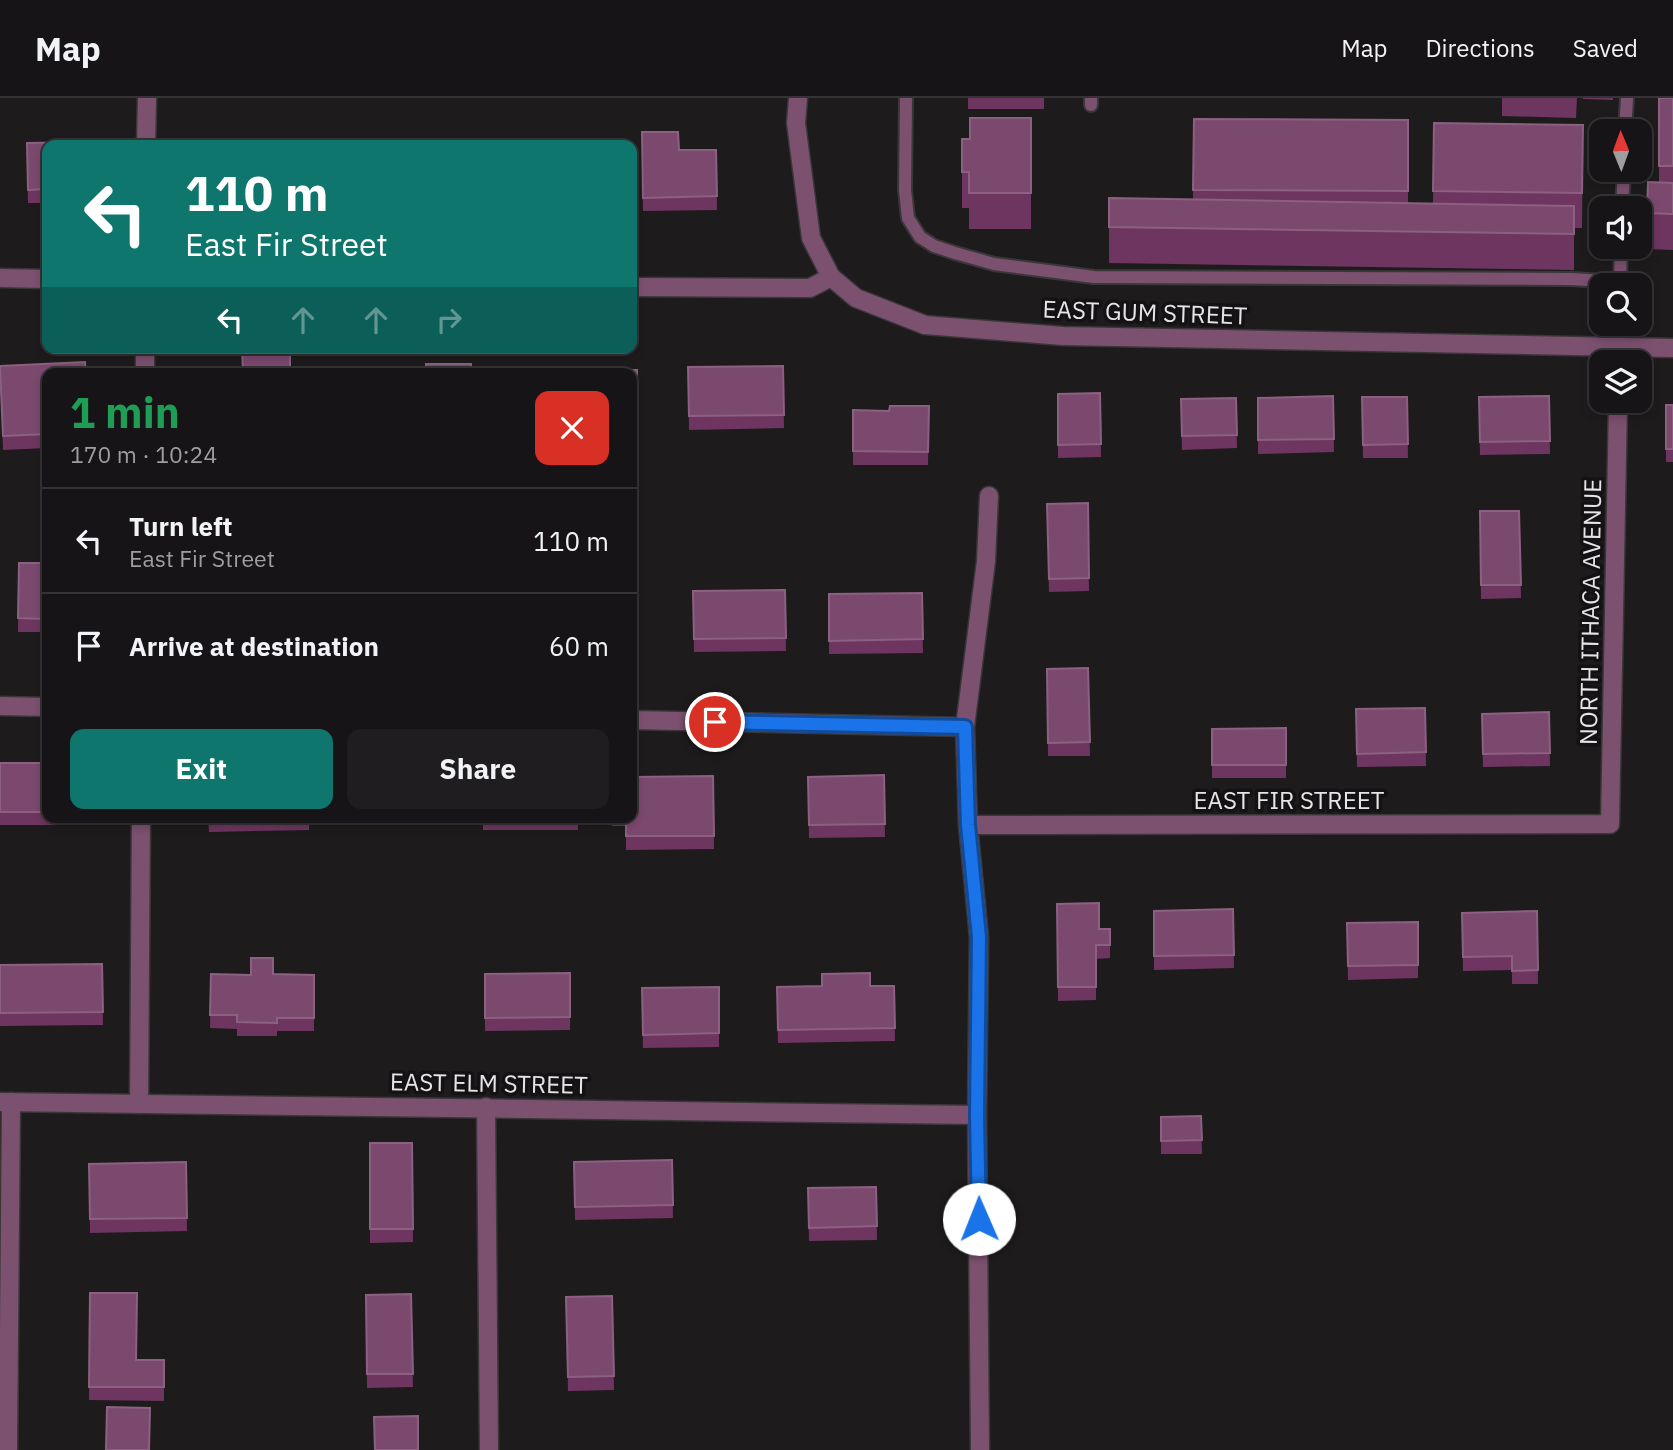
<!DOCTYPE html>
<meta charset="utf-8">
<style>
:root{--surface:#161416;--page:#1f1d1f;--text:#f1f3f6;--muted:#9e9ea1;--line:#353335;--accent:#0f766e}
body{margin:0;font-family:"IBM Plex Sans",sans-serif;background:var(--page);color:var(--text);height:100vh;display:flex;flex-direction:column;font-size:26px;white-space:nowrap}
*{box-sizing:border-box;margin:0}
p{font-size:23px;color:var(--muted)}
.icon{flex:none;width:38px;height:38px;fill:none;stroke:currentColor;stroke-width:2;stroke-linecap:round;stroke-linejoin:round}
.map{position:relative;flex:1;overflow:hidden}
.drawer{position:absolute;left:42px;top:270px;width:595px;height:455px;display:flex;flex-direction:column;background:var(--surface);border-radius:14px;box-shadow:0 4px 10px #0003,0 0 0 2px var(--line)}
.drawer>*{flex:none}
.banner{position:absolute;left:42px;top:42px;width:595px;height:214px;border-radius:14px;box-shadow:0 4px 10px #0003,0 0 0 2px var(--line);background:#0f766e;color:#fff;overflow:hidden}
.needle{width:46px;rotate:359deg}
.tools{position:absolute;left:1589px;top:21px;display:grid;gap:14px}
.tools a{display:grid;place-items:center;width:63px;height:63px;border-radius:14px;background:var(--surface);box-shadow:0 4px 10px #0003,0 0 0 2px var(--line);font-size:35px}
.pin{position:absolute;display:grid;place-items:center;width:60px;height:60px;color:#fff;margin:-30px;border:4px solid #fff;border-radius:50%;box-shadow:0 2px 7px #0007}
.me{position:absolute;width:77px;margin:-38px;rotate:359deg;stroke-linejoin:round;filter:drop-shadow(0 0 5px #0008)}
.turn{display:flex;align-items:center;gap:24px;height:147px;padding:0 28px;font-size:32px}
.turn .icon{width:91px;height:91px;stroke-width:2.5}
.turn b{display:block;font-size:49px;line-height:60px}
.lanes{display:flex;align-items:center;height:66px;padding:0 28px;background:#0003;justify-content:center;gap:35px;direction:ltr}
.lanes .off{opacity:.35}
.round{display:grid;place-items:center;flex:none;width:74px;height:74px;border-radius:14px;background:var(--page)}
.summary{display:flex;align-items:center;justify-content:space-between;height:119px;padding:0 28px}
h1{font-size:42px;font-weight:800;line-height:52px;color:#1e9e55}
.button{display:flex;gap:14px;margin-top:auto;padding:14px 28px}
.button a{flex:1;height:80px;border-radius:14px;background:var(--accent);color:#fff;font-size:28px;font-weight:800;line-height:80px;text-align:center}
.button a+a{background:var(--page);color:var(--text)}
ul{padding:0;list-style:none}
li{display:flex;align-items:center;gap:21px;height:105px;padding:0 28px;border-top:2px solid var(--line)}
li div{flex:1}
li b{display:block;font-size:26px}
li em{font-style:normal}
header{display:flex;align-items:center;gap:42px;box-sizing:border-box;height:98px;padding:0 35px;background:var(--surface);border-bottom:2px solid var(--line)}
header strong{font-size:33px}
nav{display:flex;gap:38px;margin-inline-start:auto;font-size:24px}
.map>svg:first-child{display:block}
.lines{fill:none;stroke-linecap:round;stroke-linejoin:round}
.lane-casing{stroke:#3a3739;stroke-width:16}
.street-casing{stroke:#3a3739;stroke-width:21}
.lane{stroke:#7c506f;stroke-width:12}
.street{stroke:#7c506f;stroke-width:18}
.wall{fill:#6e3560}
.building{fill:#7b486e;stroke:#8c6081;stroke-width:2}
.route-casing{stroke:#114b97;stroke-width:18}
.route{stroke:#1a73e8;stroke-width:12}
.labels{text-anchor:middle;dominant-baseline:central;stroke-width:7;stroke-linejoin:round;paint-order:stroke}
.street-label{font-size:24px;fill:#e6e4e5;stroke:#141214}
</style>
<header>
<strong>Map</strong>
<nav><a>Map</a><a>Directions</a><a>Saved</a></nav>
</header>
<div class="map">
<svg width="1673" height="1352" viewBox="0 0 1673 1352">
<rect width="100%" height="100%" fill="#1e1b1d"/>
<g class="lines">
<defs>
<g id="lane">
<polyline points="906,0 905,92 908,120 920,139 934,148 955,155 994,166 1094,179 1571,181 1620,184 1621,149"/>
<polyline points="1091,7 1091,0"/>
<polyline points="1625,33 1627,0"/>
<polyline points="1622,110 1624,72"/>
<polyline points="1619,250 1619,226"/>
</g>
<g id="street">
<polyline points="798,0 796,25 811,140 831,179"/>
<polyline points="146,47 147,0"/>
<polyline points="0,180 47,181"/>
<polyline points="632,189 810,190 831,179 856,200 925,227 1063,238 1673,250"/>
<polyline points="145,275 145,250"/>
<polyline points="0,608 47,609"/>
<polyline points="632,622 965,629"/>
<polyline points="968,727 1610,726 1618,303"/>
<polyline points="0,1004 977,1017"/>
<polyline points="139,1006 141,719"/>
<polyline points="486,1009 489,1352"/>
<polyline points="8,1352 11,1004"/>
<polyline points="980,1352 977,1017 979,839 968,727 965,629 986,463 989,398"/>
</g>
</defs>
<!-- lane casing -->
<use href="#lane" class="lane-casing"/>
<!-- street casing -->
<use href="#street" class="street-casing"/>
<!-- lane -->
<use href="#lane" class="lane"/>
<!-- street -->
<use href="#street" class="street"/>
</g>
<!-- wall -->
<g class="wall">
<rect x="968" y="0" width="76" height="11"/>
<polygon points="1502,0 1577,0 1576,20 1502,18"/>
<polygon points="1583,0 1613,0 1613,2 1583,1"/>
<polygon points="1659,0 1673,0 1673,152 1647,151 1647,115 1659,84"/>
<polygon points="1031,20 1031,131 969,131 969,110 962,110 962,74 970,41"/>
<polygon points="1194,21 1408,22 1408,105 1433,105 1434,25 1583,27 1582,130 1574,130 1574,172 1109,165 1109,100 1193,102"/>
<polygon points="642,34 679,52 716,52 717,112 643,113"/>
<polygon points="27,45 47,47 47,105 28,105"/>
<polygon points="0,268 47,275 47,350 3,352"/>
<polygon points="783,268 784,330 689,332 688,269"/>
<polygon points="637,272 637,336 632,336 632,275"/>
<polygon points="1100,295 1101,359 1058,360 1058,296"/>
<polygon points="1333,298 1334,354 1258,356 1258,300"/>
<polygon points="1549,298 1550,356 1480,357 1479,299"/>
<polygon points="1362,299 1407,299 1408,360 1363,360"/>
<polygon points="1236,300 1237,350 1182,352 1181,315"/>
<rect x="1666" y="307" width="7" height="57"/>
<polygon points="929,308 928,367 853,367 853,312 889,313"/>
<polygon points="1088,405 1089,493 1049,494 1047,406"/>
<polygon points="1480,413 1519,413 1521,500 1481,501"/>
<polygon points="19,465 47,465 47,534 18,534"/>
<rect x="632" y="488" width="6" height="60"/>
<polygon points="785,492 786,553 694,554 693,493"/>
<polygon points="922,495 923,555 829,556 829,496"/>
<polygon points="1088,570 1090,658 1048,658 1047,571"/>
<polygon points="1425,610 1426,668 1357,669 1356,611"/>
<polygon points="1549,614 1550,668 1483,669 1482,616"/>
<polygon points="1286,630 1286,680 1212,680 1212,631"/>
<polygon points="0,665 47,665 47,719 91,719 91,727 0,727"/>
<polygon points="884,677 885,739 809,740 808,679"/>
<polygon points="713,678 714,751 626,752 626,728 612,728 612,719 632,719"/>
<polygon points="208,719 309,719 309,732 209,734"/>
<rect x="483" y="719" width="95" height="13"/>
<polygon points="1057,806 1099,831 1110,831 1110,860 1096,861 1096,902 1058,903"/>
<polygon points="1233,811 1234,870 1154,872 1154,813"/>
<polygon points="1537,813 1538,886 1512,886 1512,872 1463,873 1462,815"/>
<polygon points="1418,824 1418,880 1348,882 1347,825"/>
<polygon points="102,866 103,927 0,928 0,867"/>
<polygon points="570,875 570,932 485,933 485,876"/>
<polygon points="211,876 314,877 314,933 277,933 277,938 237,938 237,931 210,930"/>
<polygon points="894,888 895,943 778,945 777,889"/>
<polygon points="719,889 719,949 643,950 642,890"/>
<polygon points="1201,1018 1202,1056 1161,1056 1161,1019"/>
<polygon points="370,1045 412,1045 413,1144 370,1145"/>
<polygon points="672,1062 673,1120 575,1122 574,1064"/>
<polygon points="186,1064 187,1133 90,1135 89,1066"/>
<polygon points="876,1089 877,1142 809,1143 808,1090"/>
<polygon points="90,1195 136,1262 164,1262 164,1303 89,1302"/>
<polygon points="411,1196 413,1289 367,1290 366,1197"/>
<polygon points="612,1198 614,1292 568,1293 566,1199"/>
</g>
<!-- building -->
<g class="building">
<rect x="1659" y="0" width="14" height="68"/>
<polygon points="970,20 1031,20 1031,95 969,95 969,74 962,74 962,41 970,41"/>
<polygon points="1194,21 1408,22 1408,93 1193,92"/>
<polygon points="1434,25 1583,27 1582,95 1433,93"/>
<polygon points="642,34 678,34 679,52 716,52 717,98 643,100"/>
<polygon points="447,42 447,47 351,47 351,44"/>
<polygon points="581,42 581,47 485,47 485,44"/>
<polygon points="91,44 91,47 47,47 47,91 28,92 27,45"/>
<polygon points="1648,84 1673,85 1673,116 1647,115"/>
<polygon points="1109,100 1574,108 1574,136 1109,129"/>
<polygon points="242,250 290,250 290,275 243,275"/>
<polygon points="85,264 86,275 47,275 47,336 3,338 0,268"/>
<polygon points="426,266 471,266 471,275 521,274 521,275 426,275"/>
<polygon points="783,268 784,317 689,318 688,269"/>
<polygon points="375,269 376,275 340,275 340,270"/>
<polygon points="637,272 637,322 632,322 632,275 555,275 555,273"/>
<polygon points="1100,295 1101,346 1058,347 1058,296"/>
<polygon points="1333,298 1334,341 1258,342 1258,300"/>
<polygon points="1549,298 1550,343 1480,344 1479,299"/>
<polygon points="1362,299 1407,299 1408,346 1363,347"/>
<polygon points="1236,300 1237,337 1182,338 1181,301"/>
<rect x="1666" y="307" width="7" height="44"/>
<polygon points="890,308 929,308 928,354 853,353 853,312 889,313"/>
<polygon points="1088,405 1089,480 1049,481 1047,406"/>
<polygon points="1480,413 1519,413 1521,487 1481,487"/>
<polygon points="19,465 47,465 47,521 18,520"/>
<rect x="632" y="488" width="6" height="46"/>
<polygon points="785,492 786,540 694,541 693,493"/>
<polygon points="922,495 923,541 829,543 829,496"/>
<polygon points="1088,570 1090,644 1048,645 1047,571"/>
<polygon points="1425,610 1426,654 1357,656 1356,611"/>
<polygon points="1549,614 1550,655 1483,656 1482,616"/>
<polygon points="1286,630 1286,667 1212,667 1212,631"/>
<rect x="0" y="665" width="47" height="49"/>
<polygon points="884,677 885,726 809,727 808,679"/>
<polygon points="713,678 714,738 626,738 626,719 632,719 632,679"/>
<polygon points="209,719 268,719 209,720"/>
<polygon points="1099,805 1099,831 1110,831 1110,847 1096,847 1096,889 1058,889 1057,806"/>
<polygon points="1233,811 1234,857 1154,858 1154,813"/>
<polygon points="1537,813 1538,872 1512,873 1512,858 1463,859 1462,815"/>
<polygon points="1418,824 1418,867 1348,868 1347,825"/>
<polygon points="251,860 273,860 273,876 314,877 314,920 277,920 277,925 237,924 237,917 210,917 211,876 251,877"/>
<polygon points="102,866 103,914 0,915 0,867"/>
<polygon points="570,875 570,919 485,920 485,876"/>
<polygon points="870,875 870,888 894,888 895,930 778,932 777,889 822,888 822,876"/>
<polygon points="719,889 719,935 643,937 642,890"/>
<polygon points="1201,1018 1202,1042 1161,1043 1161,1019"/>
<polygon points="370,1045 412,1045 413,1131 370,1131"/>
<polygon points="672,1062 673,1107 575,1109 574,1064"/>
<polygon points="186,1064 187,1120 90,1121 89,1066"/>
<polygon points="876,1089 877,1128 809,1130 808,1090"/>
<polygon points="90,1195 137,1195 136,1262 164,1262 164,1289 89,1289"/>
<polygon points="411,1196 413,1276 367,1276 366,1197"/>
<polygon points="612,1198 614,1278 568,1279 566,1199"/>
<polygon points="107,1309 150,1310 149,1352 106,1352"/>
<polygon points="418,1318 418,1352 375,1352 374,1319"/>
</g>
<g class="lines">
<defs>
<polyline id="route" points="715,624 965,629 968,727 979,839 977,1017 979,1121"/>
</defs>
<!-- route casing -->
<use href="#route" class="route-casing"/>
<!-- route -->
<use href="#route" class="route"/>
</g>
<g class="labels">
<!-- street labels -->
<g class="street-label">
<text transform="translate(1145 214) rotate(2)">EAST GUM STREET</text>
<text transform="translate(1590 514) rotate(-89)">NORTH ITHACA AVENUE</text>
<text x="1289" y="702">EAST FIR STREET</text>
<text transform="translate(489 985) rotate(1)">EAST ELM STREET</text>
</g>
</g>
</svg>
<div class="tools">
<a><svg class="needle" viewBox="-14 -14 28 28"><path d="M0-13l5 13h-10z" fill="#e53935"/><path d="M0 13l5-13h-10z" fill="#9e9ea1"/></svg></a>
<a><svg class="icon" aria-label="sound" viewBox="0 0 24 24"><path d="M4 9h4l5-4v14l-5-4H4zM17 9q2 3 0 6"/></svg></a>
<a><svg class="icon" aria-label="search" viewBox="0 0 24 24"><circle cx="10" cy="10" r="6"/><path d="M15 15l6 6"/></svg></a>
<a><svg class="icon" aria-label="layers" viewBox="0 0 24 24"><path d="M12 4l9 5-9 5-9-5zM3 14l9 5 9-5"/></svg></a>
</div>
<div class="pin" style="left:715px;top:624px;background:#d93025"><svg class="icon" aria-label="arrive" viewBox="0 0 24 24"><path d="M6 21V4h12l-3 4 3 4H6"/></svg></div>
<svg class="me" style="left:979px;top:1121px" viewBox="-20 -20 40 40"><circle r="19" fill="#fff"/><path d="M0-13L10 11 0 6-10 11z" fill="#1a73e8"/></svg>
<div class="banner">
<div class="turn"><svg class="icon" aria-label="left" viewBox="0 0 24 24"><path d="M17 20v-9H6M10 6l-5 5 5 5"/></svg><div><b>110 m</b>East Fir Street</div></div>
<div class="lanes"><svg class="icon" aria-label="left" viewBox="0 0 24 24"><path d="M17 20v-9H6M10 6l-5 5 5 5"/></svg><svg class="icon off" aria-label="ahead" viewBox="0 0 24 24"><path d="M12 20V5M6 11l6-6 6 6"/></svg><svg class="icon off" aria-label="ahead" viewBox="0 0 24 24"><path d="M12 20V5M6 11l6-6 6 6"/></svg><svg class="icon off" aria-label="right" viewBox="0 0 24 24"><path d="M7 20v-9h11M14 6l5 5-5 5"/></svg></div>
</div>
<section class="drawer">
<div class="summary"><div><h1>1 min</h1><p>170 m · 10:24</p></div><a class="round" style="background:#d93025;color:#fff"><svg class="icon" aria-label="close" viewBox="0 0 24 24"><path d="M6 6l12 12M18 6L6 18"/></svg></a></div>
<ul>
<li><svg class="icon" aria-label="left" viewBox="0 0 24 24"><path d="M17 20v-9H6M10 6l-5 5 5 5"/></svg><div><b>Turn left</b><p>East Fir Street</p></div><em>110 m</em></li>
<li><svg class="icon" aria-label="arrive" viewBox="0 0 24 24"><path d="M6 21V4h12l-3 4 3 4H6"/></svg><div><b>Arrive at destination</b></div><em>60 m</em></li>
</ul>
<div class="button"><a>Exit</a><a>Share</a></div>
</section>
</div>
